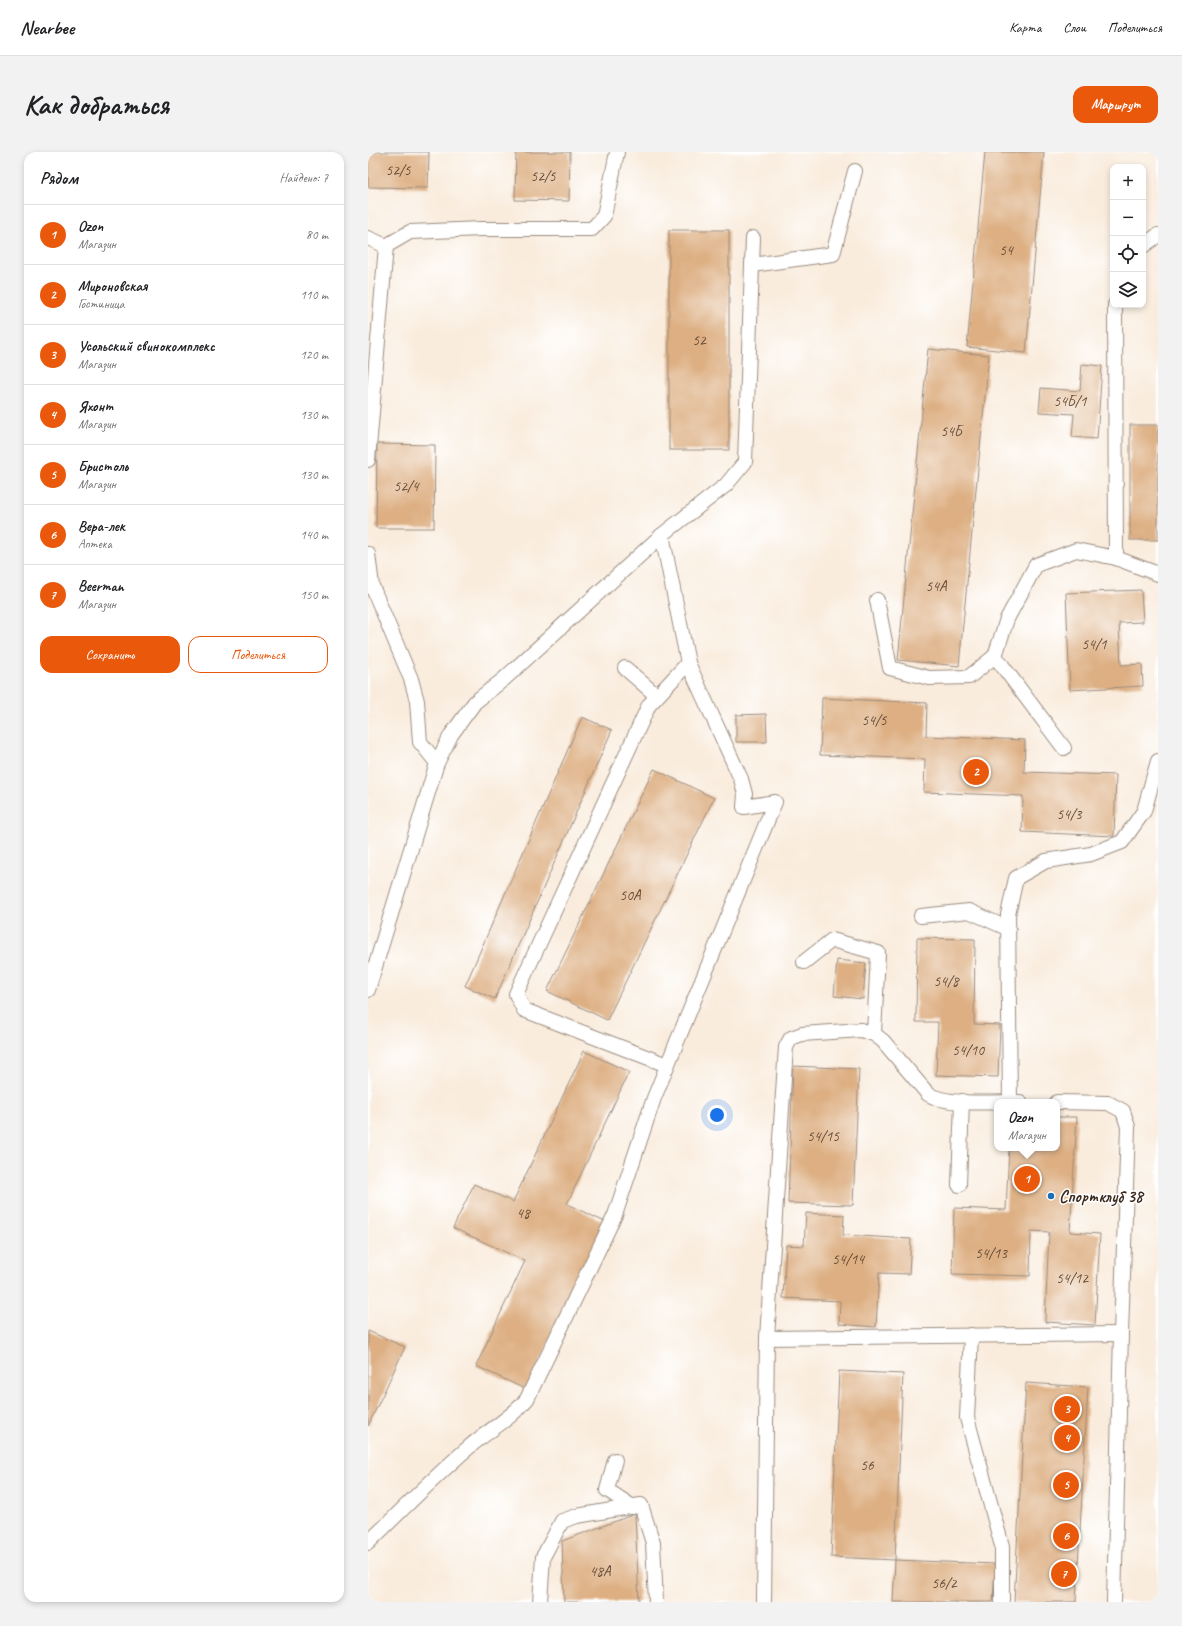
<!DOCTYPE html>
<html lang="ru">
<head>
<meta charset="utf-8">
<style>
	:root { --surface:#fff; --page:#f2f2f2; --text:#202124; --muted:#757577; --line:#e0e0e0; --accent:#ea580c }
	body { margin:0; font-family:Caveat,sans-serif; background:var(--page); color:var(--text) }
	.controls { position:absolute; right:12px; top:12px; display:grid; overflow:hidden; border-radius:8px; box-shadow:0 2px 6px #0003 }
	.controls button { width:36px; height:36px; display:grid; place-items:center; padding:0; border:0; border-bottom:1px solid var(--line); background:var(--surface); color:var(--text); font:20px sans-serif }
	.you { position:absolute; left:349px; top:963px; width:14px; height:14px; margin:-10px; border:3px solid #fff; border-radius:50%; background:#1a73e8; box-shadow:0 0 0 6px #1a73e833 }
	.badge { display:grid; place-items:center; width:26px; height:26px; border-radius:50%; background:var(--accent); color:#fff; font-size:13px; font-weight:700 }
	.pin { position:absolute; translate:-50% -50%; border:2px solid #fff; box-shadow:0 1px 4px #0006 }
	.popup { position:absolute; left:626px; top:947px; width:66px; height:52px; box-sizing:border-box; display:grid; place-content:center; border-radius:8px; background:var(--surface); filter:drop-shadow(0 1px 3px #0005); font-size:13px; white-space:nowrap; color:var(--muted) }
	.popup b { font-size:15px; color:var(--text) }
	.popup::after { content:''; position:absolute; left:50%; top:100%; margin-left:-8px; border:8px solid transparent; border-top-color:var(--surface) }
	.list { margin:0; padding:0; list-style:none }
	h2 { display:flex; justify-content:space-between; align-items:center; height:52px; margin:0; padding:0 16px; font-size:17px }
	h2 small { font-size:13px; font-weight:400; color:var(--muted) }
	.list li { display:grid; grid-template-columns:26px 1fr auto; gap:12px; align-items:center; box-sizing:border-box; height:60px; padding:0 16px; border-top:1px solid var(--line) }
	.list b { display:block; font-size:15px; white-space:nowrap }
	.list p { margin:0; font-size:13px; white-space:nowrap; color:var(--muted) }
	.list em { font-size:13px; font-style:normal; color:var(--muted) }
	.actions { display:flex; gap:8px; padding:12px 16px }
	.actions a { flex:1; padding:9px 0; border:1px solid var(--accent); border-radius:12px; text-align:center; font-size:14px; color:var(--accent) }
	.actions .main { background:var(--accent); color:#fff }
	.icon { flex:none; width:22px; height:22px; fill:none; stroke:currentColor; stroke-width:2; stroke-linecap:round; stroke-linejoin:round }
	.map { position:relative; flex:none; width:790px; height:1450px; overflow:hidden; border-radius:12px }
	header { display:flex; align-items:center; gap:24px; box-sizing:border-box; height:56px; padding:0 20px; background:var(--surface); border-bottom:1px solid var(--line) }
	header strong { font-size:19px }
	nav { display:flex; gap:22px; margin-inline-start:auto; font-size:14px }
	.intro { display:flex; align-items:center; justify-content:space-between; box-sizing:border-box; height:96px; padding:0 24px }
	h1 { margin:0; font-size:28px }
	.button { padding:10px 18px; border-radius:12px; background:var(--accent); color:#fff; font-size:14px; font-weight:700 }
	main { display:flex; gap:24px; padding:0 24px }
	aside { flex:1; background:var(--surface); border-radius:12px; box-shadow:0 2px 6px #0003 }
	.map>svg:first-child { display:block }
	.building { fill:#ddaf82 }
	.lines { fill:none; stroke-linecap:round; stroke-linejoin:round }
	.service-casing { stroke:#9a8b7e; stroke-width:16 }
	.service { stroke:#fff; stroke-width:14 }
	.poi-dot { fill:#1f6fb2; stroke:#fff; stroke-width:1.5 }
	.labels { text-anchor:middle; stroke-width:3; stroke-linejoin:round; paint-order:stroke }
	.number-label { font-size:15px; fill:#644b37 }
	.poi-label { font-size:17px; font-weight:bold; fill:#3b2a1e; stroke:#fff; text-anchor:start }
</style>
</head>
<body>
<header>
<strong>Nearbee</strong>
<nav><a>Карта</a><a>Слои</a><a>Поделиться</a></nav>
</header>
<div class="intro"><h1>Как добраться</h1><a class="button">Маршрут</a></div>
<main>
<aside>
<h2>Рядом<small>Найдено: 7</small></h2>
<ul class="list">
<li><span class="badge">1</span><div><b>Ozon</b><p>Магазин</p></div><em>80 m</em></li>
<li><span class="badge">2</span><div><b>Мироновская</b><p>Гостиница</p></div><em>110 m</em></li>
<li><span class="badge">3</span><div><b>Усольский свинокомплекс</b><p>Магазин</p></div><em>120 m</em></li>
<li><span class="badge">4</span><div><b>Яхонт</b><p>Магазин</p></div><em>130 m</em></li>
<li><span class="badge">5</span><div><b>Бристоль</b><p>Магазин</p></div><em>130 m</em></li>
<li><span class="badge">6</span><div><b>Вера-лек</b><p>Аптека</p></div><em>140 m</em></li>
<li><span class="badge">7</span><div><b>Beerman</b><p>Магазин</p></div><em>150 m</em></li>
</ul>
<div class="actions"><a class="main">Сохранить</a><a>Поделиться</a></div>
</aside>
<div class="map">
<svg width="790" height="1450" viewBox="0 0 790 1450">
	<rect width="100%" height="100%" fill="#fff"/>
	<filter id="ink" filterUnits="userSpaceOnUse"><feTurbulence type="fractalNoise" baseFrequency=".025" numOctaves="2"/><feDisplacementMap in="SourceGraphic" scale="8" xChannelSelector="R" yChannelSelector="G"/><feConvolveMatrix kernelMatrix="1 2 1 2 8 2 1 2 1" color-interpolation-filters="sRGB"/></filter>
	<filter id="wash" filterUnits="userSpaceOnUse"><feTurbulence type="fractalNoise" baseFrequency=".012" numOctaves="4" result="noise"/><feDisplacementMap in="SourceGraphic" scale="16" xChannelSelector="R" yChannelSelector="G"/><feGaussianBlur stdDeviation="0.9" result="paint"/><feColorMatrix in="noise" values="0 0 0 0 0 0 0 0 0 0 0 0 0 0 0 0 0 1.4 0 .05"/><feComposite in="paint" operator="in"/></filter>
	<g filter="url(#wash)">
		<rect width="100%" height="100%" fill="#f9ecdd"/>
		<g id="blocks">
			<g class="building">
				<path d="M0,0H61L60,36L0,35Z"/>
				<path d="M148,0H202L201,49L147,48Z"/>
				<path d="M617,0H676L658,201L599,195Z"/>
				<rect x="301" y="78" width="60" height="220"/>
				<path d="M560,197L621,203L591,514L530,508Z"/>
				<path d="M714,212L734,214L729,287L704,285L706,262L671,260L673,236L712,239Z"/>
				<rect x="762" y="273" width="28" height="115"/>
				<path d="M9,292L67,293L66,376H8Z"/>
				<path d="M773,438L775,470L751,471L753,513L774,512L775,534L702,538L698,441Z"/>
				<path d="M454,546L559,551L558,584L657,588L656,620L748,623L746,684L654,680L655,644L556,640L557,607L452,603Z"/>
				<path d="M398,562L399,590H368V563Z"/>
				<path d="M214,565L244,578L127,847L97,834Z"/>
				<path d="M286,617L346,646L239,868L179,839Z"/>
				<path d="M549,786L607,787L606,872L632,873L630,925L568,923L570,870H548Z"/>
				<path d="M469,808L498,811L495,847L466,844Z"/>
				<path d="M216,899L261,920L199,1052L237,1070L159,1238L108,1214L157,1109L85,1076L106,1032L145,1050Z"/>
				<path d="M425,914L491,917L485,1053L420,1051Z"/>
				<path d="M689,965H709L702,1080L732,1082L727,1173L677,1170L681,1080L663,1079L662,1124L584,1122L586,1056L638,1058L641,996H689Z"/>
				<path d="M438,1061L476,1063L475,1083L543,1087L541,1122L511,1121L508,1175L471,1172L472,1149L415,1146L418,1093L436,1094Z"/>
				<path d="M0,1179L37,1195L0,1274Z"/>
				<path d="M471,1219L535,1222L527,1408L463,1405Z"/>
				<path d="M658,1231L720,1235L708,1450H646Z"/>
				<path d="M267,1362L271,1450H196L194,1389Z"/>
				<path d="M527,1408L627,1412L625,1450H525Z"/>
			</g>
		</g>
	</g>
	<g filter="url(#ink)">
		<use href="#blocks" fill-opacity="0" stroke="#9a8b7e" stroke-width="1"/>
		<g class="lines">
			<g class="service-casing">
				<g id="service">
					<path d="M0,86L18,94"/>
					<path d="M775,94L790,83"/>
					<path d="M384,113L465,102L487,19"/>
					<path d="M747,153L748,406L790,422"/>
					<path d="M0,308L18,94L42,80L113,77H224L236,64L249,0"/>
					<path d="M0,402L4,434L43,527L49,549L52,590L69,611"/>
					<path d="M509,448L522,516L561,526L601,525L627,504L639,467L668,413L708,398L748,406"/>
					<path d="M627,504L696,596"/>
					<path d="M257,516L289,544"/>
					<path d="M553,764L601,759L641,777"/>
					<path d="M436,810L464,788L510,801L506,882"/>
					<path d="M0,838L69,611L83,583L107,550L136,527L294,383L358,333L377,310L385,86"/>
					<path d="M299,913L156,858L148,842L281,553L320,511"/>
					<path d="M642,950L640,763L648,726L678,709L723,702L754,690L776,659L790,609"/>
					<path d="M689,950L740,951L755,959L760,975L753,1182L746,1450"/>
					<path d="M591,1033L594,949"/>
					<path d="M603,1183L599,1266L634,1394V1450"/>
					<path d="M399,1186L753,1182"/>
					<path d="M247,1308L239,1338L265,1355"/>
					<path d="M0,1391C33,1359 65,1326 100,1296C119,1279 143,1267 159,1247L247,1063L286,946L407,650L376,655L377,642L373,627L320,511L294,383"/>
					<path d="M172,1450L175,1405L194,1369L209,1364L273,1353L285,1391L288,1450"/>
					<path d="M396,1450L399,1186L418,895L423,886L434,882L493,878L506,882L515,889L560,942C579,954 628,950 652,950"/>
				</g>
			</g>
			<use href="#service" class="service"/>
		</g>
	</g>
	<circle class="poi-dot" cx="683" cy="1044" r="4"/>
	<g class="labels">
		<g class="number-label">
			<text x="30" y="23">52/5</text>
			<text x="175" y="29">52/5</text>
			<text x="638" y="103">54</text>
			<text x="331" y="193">52</text>
			<text x="702" y="254">54Б/1</text>
			<text x="583" y="284">54Б</text>
			<text x="38" y="339">52/4</text>
			<text x="568" y="439">54А</text>
			<text x="726" y="497">54/1</text>
			<text x="506" y="573">54/5</text>
			<text x="701" y="667">54/3</text>
			<text x="262" y="748">50А</text>
			<text x="578" y="834">54/8</text>
			<text x="600" y="903">54/10</text>
			<text x="455" y="989">54/15</text>
			<text x="155" y="1066">48</text>
			<text x="623" y="1106">54/13</text>
			<text x="480" y="1112">54/14</text>
			<text x="704" y="1131">54/12</text>
			<text x="499" y="1318">56</text>
			<text x="232" y="1424">48А</text>
			<text x="576" y="1436">56/2</text>
		</g>
		<g class="poi-label">
			<text x="691" y="1050">Спортклуб 38</text>
		</g>
	</g>
</svg>
<div class="controls">
<button>+</button>
<button>−</button>
<button><svg class="icon" aria-label="locate" viewBox="0 0 24 24"><circle cx="12" cy="12" r="6"/><path d="M12 2v4M12 18v4M2 12h4M18 12h4"/></svg></button>
<button><svg class="icon" aria-label="layers" viewBox="0 0 24 24"><path d="M12 4l9 5-9 5-9-5zM3 14l9 5 9-5"/></svg></button>
</div>
<div class="you"></div>
<div class="pin badge" style="left:659px;top:1027px">1</div>
<div class="popup"><b>Ozon</b>Магазин</div>
<div class="pin badge" style="left:608px;top:620px">2</div>
<div class="pin badge" style="left:699px;top:1257px">3</div>
<div class="pin badge" style="left:699px;top:1286px">4</div>
<div class="pin badge" style="left:698px;top:1333px">5</div>
<div class="pin badge" style="left:698px;top:1384px">6</div>
<div class="pin badge" style="left:696px;top:1422px">7</div>
</div>
</main>
</body>
</html>
